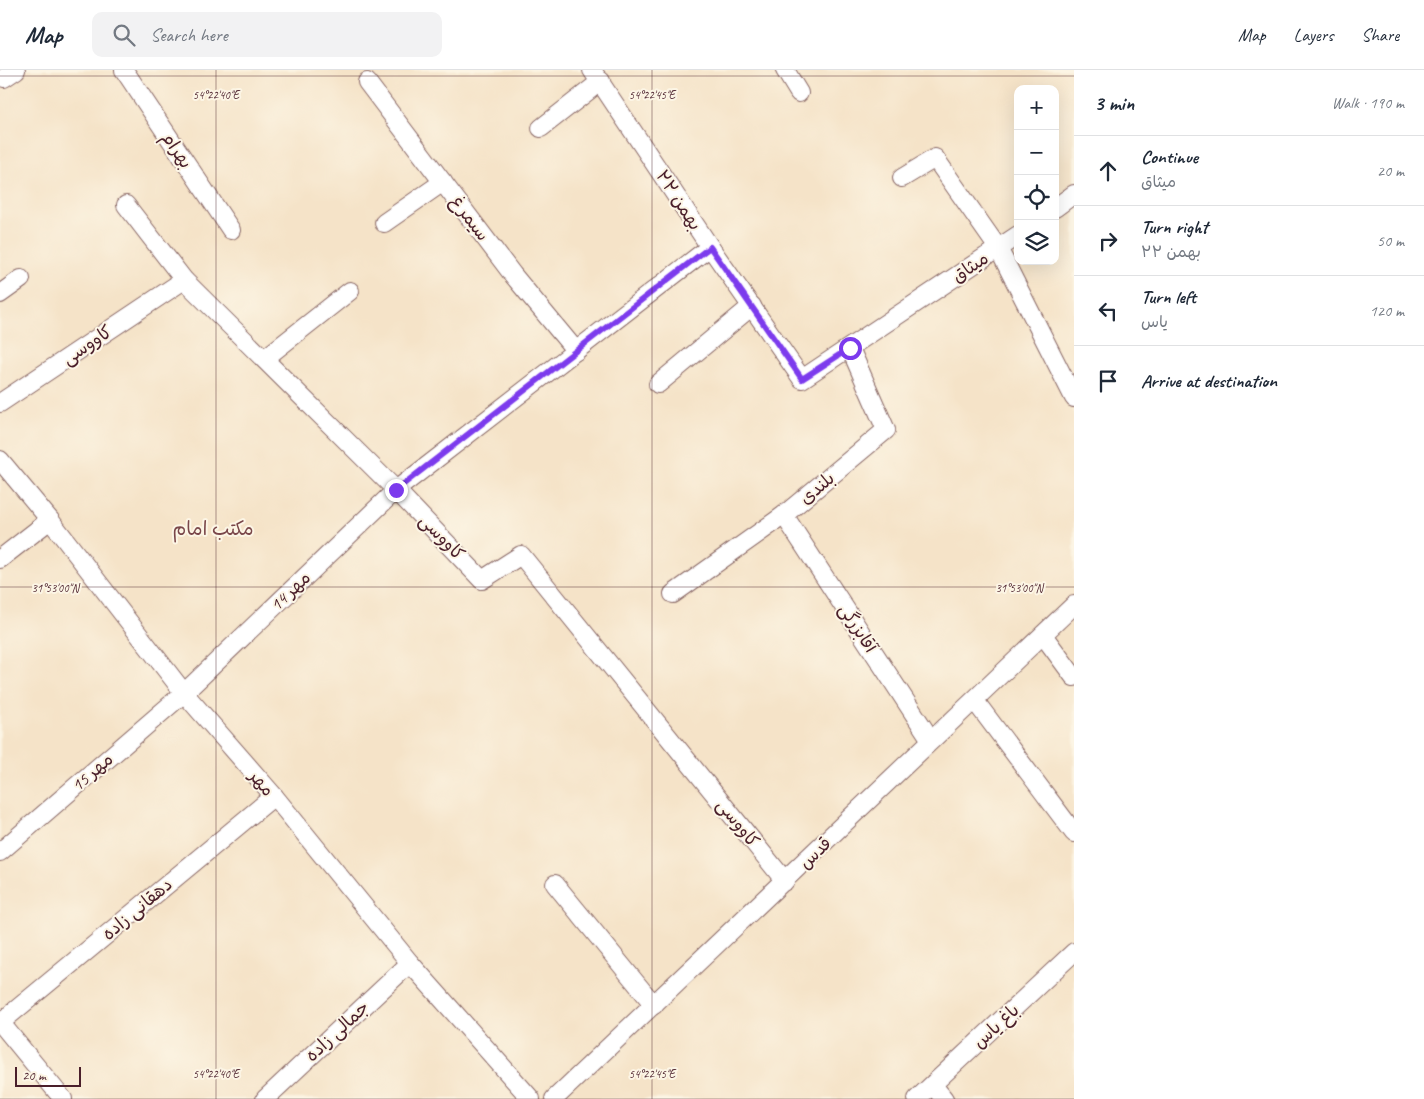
<!DOCTYPE html>
<html lang="en">
<head>
<meta charset="utf-8">
<style>
	:root { --surface:#fff; --page:#f2f2f3; --text:#1f2937; --muted:#747a83; --line:#e0e1e3 }
	body { margin:0; font-family:Caveat,"Playpen Sans Arabic",sans-serif; background:var(--page); color:var(--text) }
	.controls { position:absolute; right:15px; top:15px; display:grid; overflow:hidden; border-radius:10px; box-shadow:0 5px 20px #0002 }
	.controls button { width:45px; height:45px; display:grid; place-items:center; padding:0; border:0; border-bottom:1px solid var(--line); background:var(--surface); color:var(--text); font:25px sans-serif }
	.scale { position:absolute; left:15px; bottom:12px; width:66px; box-sizing:border-box; padding-left:5px; border:2px solid #4a1f2b; border-top:0; font-size:14px; line-height:18px; white-space:nowrap; color:#4a1f2b; -webkit-text-stroke:4px #fcf5e5; paint-order:stroke }
	.stop { position:absolute; width:15px; height:15px; margin:-11px; border:4px solid #7c3aed; border-radius:50%; background:#fff }
	.stop.end { background:#7c3aed; border-color:#fff; box-shadow:0 1px 5px #0008 }
	.list { margin:0; padding:0; list-style:none }
	h2 { display:flex; justify-content:space-between; align-items:center; height:65px; margin:0; padding:0 20px; font-size:21px }
	h2 small { font-size:16px; font-weight:400; color:var(--muted) }
	.list li { display:grid; grid-template-columns:32px 1fr auto; gap:15px; align-items:center; box-sizing:border-box; height:70px; padding:0 20px; border-top:1px solid var(--line) }
	.list b { display:block; font-size:19px; white-space:nowrap }
	.list p { margin:0; font-size:16px; white-space:nowrap; color:var(--muted) }
	.list em { font-size:16px; font-style:normal; color:var(--muted) }
	.icon { flex:none; width:28px; height:28px; fill:none; stroke:currentColor; stroke-width:2; stroke-linecap:round; stroke-linejoin:round }
	.map { position:relative; flex:none; width:1074px; height:1029px; overflow:hidden }
	header { display:flex; align-items:center; gap:30px; box-sizing:border-box; height:70px; padding:0 25px; background:var(--surface); border-bottom:1px solid var(--line) }
	header strong { font-size:24px }
	nav { display:flex; gap:28px; margin-inline-start:auto; font-size:18px }
	.search { width:350px; height:45px; background:var(--page); display:flex; align-items:center; gap:12px; box-sizing:border-box; padding:0 18px; border-radius:10px; color:var(--muted); font-size:19px }
	main { display:flex }
	aside { flex:1; background:var(--surface) }
	.map>svg:first-child { display:block }
	.lines { fill:none; stroke-linecap:round; stroke-linejoin:round }
	.street-casing { stroke:#866462; stroke-width:20 }
	.street { stroke:#fff; stroke-width:18 }
	.route { stroke:#7c3aed; stroke-width:6 }
	.ticks { fill:none; stroke:#4a1f2b; stroke-width:1; stroke-opacity:0.45 }
	.labels { text-anchor:middle; stroke-width:4; stroke-linejoin:round; paint-order:stroke }
	.street-label { font-size:18px; fill:#4a1f2b; stroke:#fcf5e5 }
	.neighbourhood-label { font-size:19px; fill:#7a474a; stroke:#fcf5e5 }
	.ticks-label { font-size:12px; text-anchor:middle; fill:#4a1f2b; stroke:#fcf5e5; stroke-width:4; stroke-linejoin:round; paint-order:stroke }
</style>
</head>
<body>
<header>
<strong>Map</strong>
<div class="search"><svg class="icon" aria-label="search" viewBox="0 0 24 24"><circle cx="10" cy="10" r="6"/><path d="M15 15l6 6"/></svg>Search here</div>
<nav><a>Map</a><a>Layers</a><a>Share</a></nav>
</header>
<main>
<div class="map">
<svg width="1074" height="1029" viewBox="0 0 1074 1029">
	<rect width="100%" height="100%" fill="#fcf5e5"/>
	<filter id="ink" filterUnits="userSpaceOnUse"><feTurbulence type="fractalNoise" baseFrequency=".02" numOctaves="2"/><feDisplacementMap in="SourceGraphic" scale="10" xChannelSelector="R" yChannelSelector="G"/><feConvolveMatrix kernelMatrix="1 2 1 2 8 2 1 2 1" color-interpolation-filters="sRGB"/></filter>
	<filter id="wash" filterUnits="userSpaceOnUse"><feTurbulence type="fractalNoise" baseFrequency=".0096" numOctaves="4" result="noise"/><feDisplacementMap in="SourceGraphic" scale="20" xChannelSelector="R" yChannelSelector="G"/><feGaussianBlur stdDeviation="1.12" result="paint"/><feColorMatrix in="noise" values="0 0 0 0 0 0 0 0 0 0 0 0 0 0 0 0 0 1.4 0 .05"/><feComposite in="paint" operator="in"/></filter>
	<g filter="url(#wash)">
		<rect width="100%" height="100%" fill="#f5e3c8"/>
	</g>
	<g filter="url(#ink)">
		<g class="lines">
			<g class="street-casing">
				<g id="street">
					<path d="M124,0L231,160"/>
					<path d="M592,0L710,177L802,309L1018,165"/>
					<path d="M785,0L799,23"/>
					<path d="M4,8L16,0"/>
					<path d="M367,12L513,205L576,281"/>
					<path d="M541,58L601,11"/>
					<path d="M902,108L935,88L998,178L1074,328"/>
					<path d="M126,135L184,210L396,420L482,510L521,485L785,811"/>
					<path d="M1055,138L1074,124"/>
					<path d="M384,153L443,112"/>
					<path d="M0,224L21,209"/>
					<path d="M264,289L350,221"/>
					<path d="M658,314L752,236"/>
					<path d="M0,333L184,210"/>
					<path d="M0,390L50,450L184,623L274,726L410,893L531,1029"/>
					<path d="M784,445L931,670"/>
					<path d="M0,489L50,450"/>
					<path d="M673,524L784,445L886,360L850,278"/>
					<path d="M1043,565L1074,607"/>
					<path d="M975,631L1074,763"/>
					<path d="M0,782L184,623L396,420L710,177"/>
					<path d="M555,814L654,935"/>
					<path d="M0,952L63,1029"/>
					<path d="M0,953L274,726"/>
					<path d="M933,1015L944,1029"/>
					<path d="M265,1029L410,893"/>
					<path d="M554,1029L1074,535"/>
					<path d="M917,1029L1074,882"/>
				</g>
			</g>
			<use href="#street" class="street"/>
		</g>
	</g>
	<g class="lines" filter="url(#ink)">
		<path class="route" d="M396,420L710,177L802,309L850,278"/>
	</g>
	<path class="ticks" d="M216,0V1029M652,0V1029M0,6H1074M0,517H1074M0,1029H1074"/>
	<g class="labels">
		<g class="street-label">
			<text transform="translate(177 80) rotate(56)" y="6">بهرام</text>
			<text transform="translate(679 130) rotate(57)" y="6">۲۲ بهمن</text>
			<text transform="translate(470 148) rotate(53)" y="6">سیمرغ</text>
			<text transform="translate(970 197) rotate(-34)" y="6">میثاق</text>
			<text transform="translate(87 275) rotate(-34)" y="6">کاووسی</text>
			<text transform="translate(817 418) rotate(-40)" y="6">بلندی</text>
			<text transform="translate(442 467) rotate(46)" y="6">کاووسی</text>
			<text transform="translate(290 521) rotate(-44)" y="6">مهر 14</text>
			<text transform="translate(858 558) rotate(57)" y="6">آقابزرگی</text>
			<text transform="translate(92 702) rotate(-41)" y="6">مهر 15</text>
			<text transform="translate(262 713) rotate(49)" y="6">مهر</text>
			<text transform="translate(738 753) rotate(51)" y="6">کاووسی</text>
			<text transform="translate(815 783) rotate(-44)" y="6">قدس</text>
			<text transform="translate(137 839) rotate(-40)" y="6">دهقانی زاده</text>
			<text transform="translate(996 956) rotate(-43)" y="6">باغ یاس</text>
			<text transform="translate(337 961) rotate(-43)" y="6">جمالی زاده</text>
		</g>
		<g class="neighbourhood-label">
			<text x="213" y="465">مکتب امام</text>
		</g>
	</g>
	<g class="ticks-label">
		<text x="216" y="29">54°22'40"E</text>
		<text x="652" y="29">54°22'45"E</text>
		<text x="55" y="522">31°53'00"N</text>
		<text x="1019" y="522">31°53'00"N</text>
		<text x="216" y="1008">54°22'40"E</text>
		<text x="652" y="1008">54°22'45"E</text>
	</g>
</svg>
<div class="controls">
<button>+</button>
<button>−</button>
<button><svg class="icon" aria-label="locate" viewBox="0 0 24 24"><circle cx="12" cy="12" r="6"/><path d="M12 2v4M12 18v4M2 12h4M18 12h4"/></svg></button>
<button><svg class="icon" aria-label="layers" viewBox="0 0 24 24"><path d="M12 4l9 5-9 5-9-5zM3 14l9 5 9-5"/></svg></button>
</div>
<div class="scale">20 m</div>
<div class="stop" style="left:850px;top:278px"></div>
<div class="stop end" style="left:396px;top:420px"></div>
</div>
<aside>
<h2>3 min<small>Walk · 190 m</small></h2>
<ul class="list">
<li><svg class="icon" aria-label="ahead" viewBox="0 0 24 24"><path d="M12 20V5M6 11l6-6 6 6"/></svg><div><b>Continue</b><p>میثاق</p></div><em>20 m</em></li>
<li><svg class="icon" aria-label="right" viewBox="0 0 24 24"><path d="M7 20v-9h11M14 6l5 5-5 5"/></svg><div><b>Turn right</b><p>۲۲ بهمن</p></div><em>50 m</em></li>
<li><svg class="icon" aria-label="left" viewBox="0 0 24 24"><path d="M17 20v-9H6M10 6l-5 5 5 5"/></svg><div><b>Turn left</b><p>یاس</p></div><em>120 m</em></li>
<li><svg class="icon" aria-label="arrive" viewBox="0 0 24 24"><path d="M6 21V4h12l-3 4 3 4H6"/></svg><div><b>Arrive at destination</b></div></li>
</ul>
</aside>
</main>
</body>
</html>
